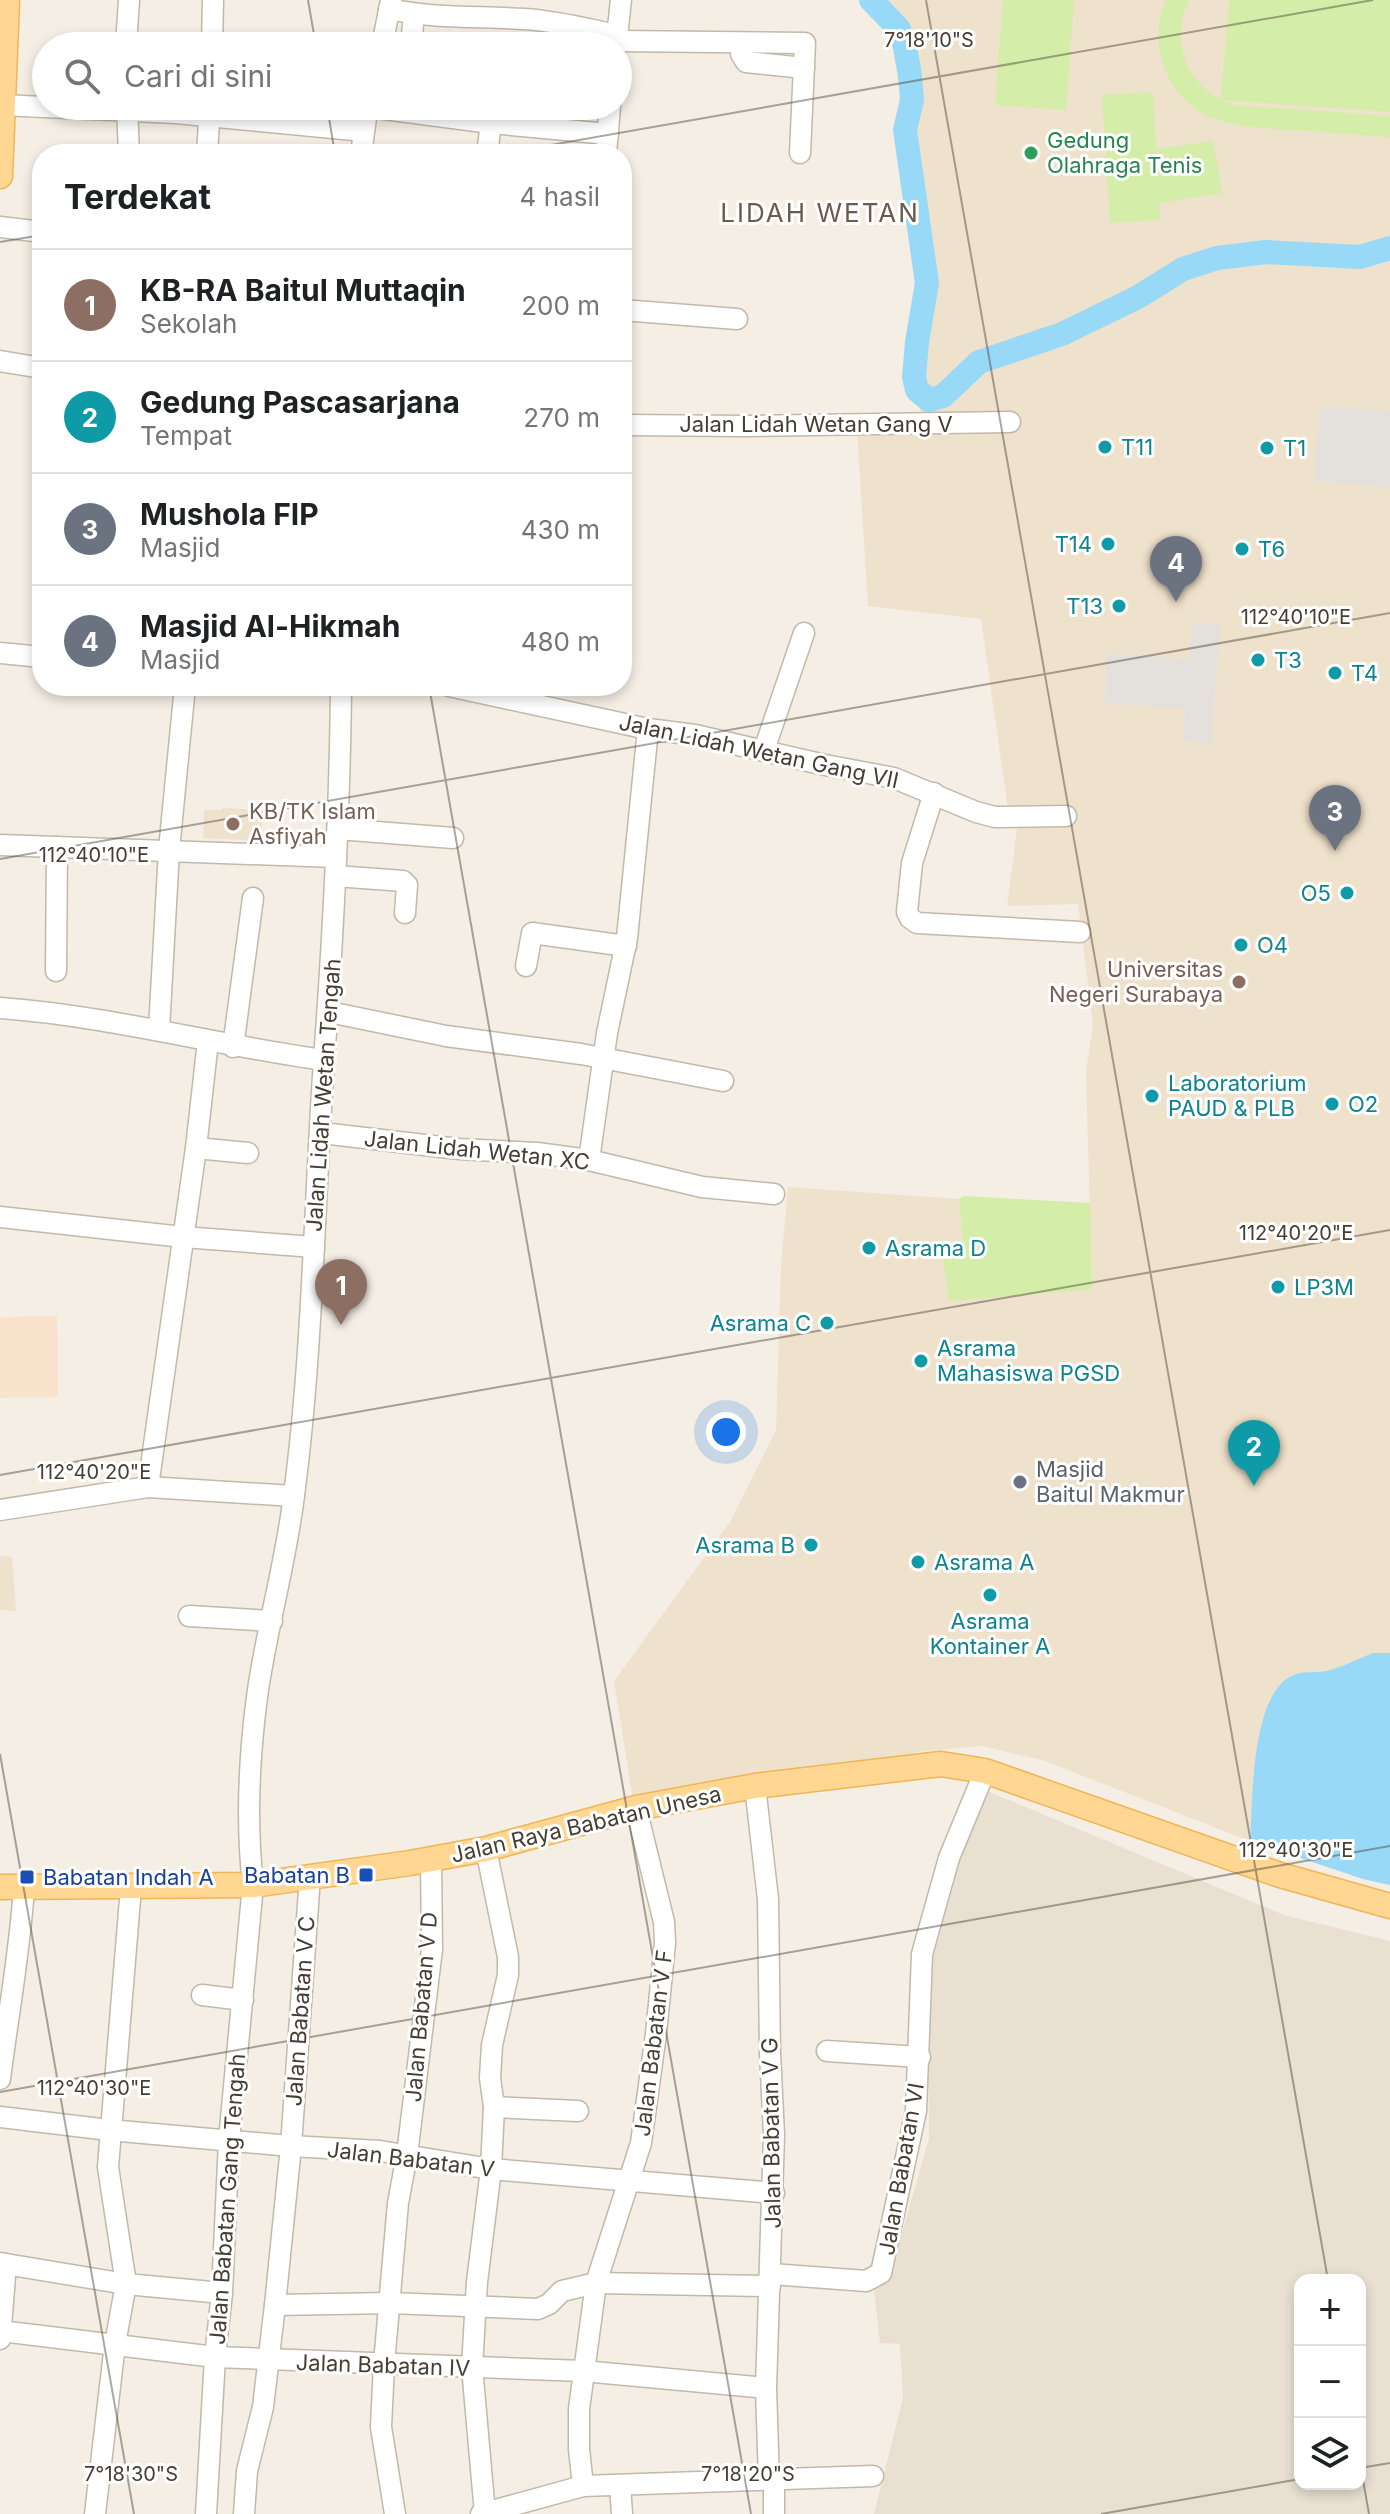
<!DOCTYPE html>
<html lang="id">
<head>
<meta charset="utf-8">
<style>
	:root { --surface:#fff; --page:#f6f6f6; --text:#202124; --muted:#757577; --line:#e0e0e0; --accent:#b45309 }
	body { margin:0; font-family:Inter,sans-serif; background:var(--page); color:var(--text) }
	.controls { position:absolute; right:24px; bottom:24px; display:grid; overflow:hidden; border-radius:16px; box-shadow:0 4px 12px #0003 }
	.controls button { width:72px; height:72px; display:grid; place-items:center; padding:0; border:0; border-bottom:2px solid var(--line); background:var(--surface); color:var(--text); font:40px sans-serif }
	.you { position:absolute; left:726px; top:1432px; width:28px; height:28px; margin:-20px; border:6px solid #fff; border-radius:50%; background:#1a73e8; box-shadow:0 0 0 12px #1a73e833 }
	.badge { display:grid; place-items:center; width:52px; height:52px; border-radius:50%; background:var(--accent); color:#fff; font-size:26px; font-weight:700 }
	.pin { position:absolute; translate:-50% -66px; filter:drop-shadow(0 2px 4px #0008) }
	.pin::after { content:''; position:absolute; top:42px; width:28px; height:24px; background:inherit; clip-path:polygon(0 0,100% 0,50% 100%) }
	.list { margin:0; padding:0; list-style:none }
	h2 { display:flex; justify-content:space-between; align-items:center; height:104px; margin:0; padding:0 32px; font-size:34px }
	h2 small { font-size:26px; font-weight:400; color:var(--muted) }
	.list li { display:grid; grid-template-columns:52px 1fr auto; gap:24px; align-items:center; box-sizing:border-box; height:112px; padding:0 32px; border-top:2px solid var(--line) }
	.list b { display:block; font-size:30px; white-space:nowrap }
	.list p { margin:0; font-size:26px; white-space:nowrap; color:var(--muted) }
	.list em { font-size:26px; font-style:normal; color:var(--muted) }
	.icon { flex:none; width:44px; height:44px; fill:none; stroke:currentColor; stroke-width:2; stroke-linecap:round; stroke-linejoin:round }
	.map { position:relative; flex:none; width:1390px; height:2514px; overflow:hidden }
	.search { position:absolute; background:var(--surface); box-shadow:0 4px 12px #0003; left:32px; top:32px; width:600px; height:88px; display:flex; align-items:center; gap:20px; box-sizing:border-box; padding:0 28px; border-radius:44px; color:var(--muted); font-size:30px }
	.panel { position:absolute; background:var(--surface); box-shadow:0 4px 12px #0003; left:32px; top:144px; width:600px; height:552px; border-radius:32px }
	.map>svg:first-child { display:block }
	.residential { fill:#e9e0d2; fill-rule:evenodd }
	.commercial { fill:#f9e3cd }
	.education { fill:#efe2cc }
	.green { fill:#d4eda8 }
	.parking { fill:#e4e1dd }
	.water { fill:#99d9f8 }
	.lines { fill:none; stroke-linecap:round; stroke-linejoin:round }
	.river { stroke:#99d9f8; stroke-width:24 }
	.minor-casing { stroke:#c3b8a9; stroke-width:23 }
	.major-casing { stroke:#f0b556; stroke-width:27 }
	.minor { stroke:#fff; stroke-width:20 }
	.major { stroke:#ffd792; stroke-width:24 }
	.ticks { fill:none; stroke:#473e33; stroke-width:2; stroke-opacity:0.45 }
	.leisure-dot { fill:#2e9e5b; stroke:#fff; stroke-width:3 }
	.culture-dot { fill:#0f9aa8; stroke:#fff; stroke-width:3 }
	.education-dot { fill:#8d6e63; stroke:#fff; stroke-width:3 }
	.worship-dot { fill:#6b7280; stroke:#fff; stroke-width:3 }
	.transit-dot { fill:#1a4fb4; stroke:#fff; stroke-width:3 }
	.labels { text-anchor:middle; stroke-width:6; stroke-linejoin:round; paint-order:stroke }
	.leisure-label { font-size:22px; fill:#27864d; stroke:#fff; text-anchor:start }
	.street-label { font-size:22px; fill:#473e33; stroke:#fff }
	.culture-label { font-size:22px; fill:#0d838f; stroke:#fff; text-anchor:start }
	.education-label { font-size:22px; fill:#785e54; stroke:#fff; text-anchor:start }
	.worship-label { font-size:22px; fill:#5b616d; stroke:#fff; text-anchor:start }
	.transit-label { font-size:22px; fill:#164399; stroke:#fff; text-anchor:end }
	.quarter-label { font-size:26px; letter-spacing:2px; fill:#6b5b49; stroke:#fff }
	.ticks-label { font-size:20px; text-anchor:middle; fill:#473e33; stroke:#fff; stroke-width:6; stroke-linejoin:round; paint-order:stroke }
</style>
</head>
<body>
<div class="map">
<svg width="1390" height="2514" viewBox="0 0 1390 2514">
	<rect width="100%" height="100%" fill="#f4eee4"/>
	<path class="residential" d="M987,1791L1284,1915L1390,1941V2514H874L903,2398L900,2344L880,2343L873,2281L890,2274L929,2139L928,2022L922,1967L956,1857ZM1300,2280H1360V2484H1300Z"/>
	<path class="commercial" d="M57,1316L58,1397L0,1398V1317Z"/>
	<g class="education">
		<path d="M885,0H1390V1885L1363,1879L1242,1838L1045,1761L982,1746L926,1751L633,1800L614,1681L730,1522L776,1430L781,1266L788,1187L959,1199L964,1255L1092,1288L1086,1072L1093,1024L1078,904L1007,906L1019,813L1008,810L981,619L868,606L857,431L919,426L931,284Z"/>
		<path d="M223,808L263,810L261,841L203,838L204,810H222Z"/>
		<path d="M0,1556L12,1557L16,1611L0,1610Z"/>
	</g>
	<g class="green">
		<path d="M1003,0H1074L1066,110L995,105Z"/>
		<path d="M1166,0H1189C1171,38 1183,80 1221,100L1229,0H1390V112L1222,100L1234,105L1390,116V137C1359,135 1328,133 1298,130C1243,127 1186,128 1164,66C1156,44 1157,21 1166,0Z"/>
		<path d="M1153,92L1156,149L1213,141L1222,193L1159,203L1160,220L1110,223L1102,95Z"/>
		<path d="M964,1196L1090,1203L1092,1289L949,1301L943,1257L964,1255L959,1199Z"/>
	</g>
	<g class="parking">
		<path d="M1320,406L1390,411V487L1315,481Z"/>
		<path d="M1192,623L1220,625L1212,743L1183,741L1185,709L1104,703L1107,653L1189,659Z"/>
	</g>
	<path class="water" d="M1373,1653H1390V1885L1363,1879L1250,1841C1253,1801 1250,1689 1296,1674C1305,1671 1317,1673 1327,1671C1342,1667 1358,1659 1373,1653Z"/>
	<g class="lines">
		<path class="river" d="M871,0L899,29L905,47L910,75L912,100L905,130L927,283L917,342L914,377L917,390L929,400L943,396L979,362L1062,334L1138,297L1183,269L1217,258L1266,252L1360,257L1390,248"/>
		<g class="minor-casing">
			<g id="minor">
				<path d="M389,9C435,19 479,16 525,19C556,21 587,29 617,35"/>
				<path d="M616,41L805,43L800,153"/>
				<path d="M742,44L741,54L746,62L804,68"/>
				<path d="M126,46L129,0"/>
				<path d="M212,46L213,0"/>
				<path d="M382,46L391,0"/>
				<path d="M411,46L414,14"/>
				<path d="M616,46L621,0"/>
				<path d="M1,105L176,113L364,131"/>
				<path d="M127,106L129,154"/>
				<path d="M369,107L491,123L608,134"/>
				<path d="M207,154L210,106"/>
				<path d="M361,154L366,118"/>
				<path d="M487,154L491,123"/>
				<path d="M606,154L610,106"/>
				<path d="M0,227L42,232"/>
				<path d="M622,310L737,319"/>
				<path d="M0,361L42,368"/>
				<path d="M622,425L746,426L1010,422"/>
				<path d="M0,653L42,657"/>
				<path d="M449,686L648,729L695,735L825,765L894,778L976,812L995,817L1066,816"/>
				<path d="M764,750L804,633"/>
				<path d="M934,793L912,863L907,912L910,918L917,923L1080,932"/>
				<path d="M338,829L453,838"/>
				<path d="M0,845L335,857"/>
				<path d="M336,876L403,881L407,885L405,913"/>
				<path d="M526,966L532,933L626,946"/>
				<path d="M56,971L57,847"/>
				<path d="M0,1008C110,1016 215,1045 324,1060"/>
				<path d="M329,1012L446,1036L581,1054L723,1081"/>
				<path d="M159,1030L169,850L185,686"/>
				<path d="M233,1047L253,898"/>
				<path d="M322,1133L459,1149L537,1153L589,1160L702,1187L774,1194"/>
				<path d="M196,1148L248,1153"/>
				<path d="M589,1160L607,1033L627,938L648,729"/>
				<path d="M0,1217L183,1237L314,1247"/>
				<path d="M148,1487L196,1148L208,1041"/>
				<path d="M0,1510L148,1487L294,1496"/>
				<path d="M189,1616L272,1621"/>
				<path d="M755,1786L768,1899L770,2053L774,2135L766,2388L769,2481"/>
				<path d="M202,1995L243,2000"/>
				<path d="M827,2051L920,2057"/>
				<path d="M0,2079C8,2015 20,1952 24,1887"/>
				<path d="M494,2107L578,2111"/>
				<path d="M0,2117L109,2130L291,2146L380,2151L491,2169L774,2193"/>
				<path d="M0,2263L126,2284L222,2293"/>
				<path d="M771,2274L866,2281L881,2273L916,2111L922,1954L949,1858L985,1771"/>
				<path d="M275,2305L390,2303L538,2309L549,2304L562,2291L596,2283L770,2286"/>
				<path d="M0,2331L215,2357L583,2371L766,2388"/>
				<path d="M0,2339L6,2264"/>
				<path d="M620,2485L622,2514"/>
				<path d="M583,2486L579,2449V2409L596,2283L641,2143L656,2034L665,1943L664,1922L636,1808"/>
				<path d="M95,2514L115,2344L126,2284L108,2167L131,1887"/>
				<path d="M206,2514L215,2357L222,2293L229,2140L253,1885C246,1823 249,1758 257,1697C266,1630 286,1563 294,1495C313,1351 314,1205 324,1061C333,936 340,811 341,686"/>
				<path d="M244,2514L247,2471L263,2407L275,2305L291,2146L310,1876"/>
				<path d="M395,2514L381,2427L384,2364L398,2203L407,2155L432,1949L431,1859"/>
				<path d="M481,2514L583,2486L873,2476"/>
				<path d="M485,2514L472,2367L477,2282L491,2169L494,2107L490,2078L492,2045L508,1975V1957L486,1849"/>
				<path d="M774,2514V2481"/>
			</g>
		</g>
		<g class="major-casing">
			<g id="major">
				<path d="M0,176L7,0"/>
				<path d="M0,1887L253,1885L410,1863L486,1849L636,1808L755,1786L941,1764L985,1771L1280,1875L1390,1906"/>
			</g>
		</g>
		<use href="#minor" class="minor"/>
		<use href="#major" class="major"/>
	</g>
	<path class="ticks" d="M308,0L316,46M926,0L1328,2280M327,106L335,154M500,154L1373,0M0,242L42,235M429,686L751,2514M0,859L1390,613M0,1475L1390,1230M0,1754L134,2514M0,2092L1390,1846M1360,2463L1369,2514M1360,2468L1390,2463M1101,2514L1300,2479"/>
	<circle class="leisure-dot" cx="1031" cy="153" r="8"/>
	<g class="culture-dot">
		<circle cx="1105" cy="447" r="8"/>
		<circle cx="1267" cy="448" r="8"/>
		<circle cx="1108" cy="544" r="8"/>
		<circle cx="1242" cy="549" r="8"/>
		<circle cx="1119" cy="606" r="8"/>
		<circle cx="1258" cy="660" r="8"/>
		<circle cx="1335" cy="673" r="8"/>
		<circle cx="1347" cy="893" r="8"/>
		<circle cx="1241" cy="945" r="8"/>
		<circle cx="1152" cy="1096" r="8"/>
		<circle cx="1332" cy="1104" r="8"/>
		<circle cx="869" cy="1248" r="8"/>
		<circle cx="1278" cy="1287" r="8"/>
		<circle cx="827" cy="1323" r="8"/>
		<circle cx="921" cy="1361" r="8"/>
		<circle cx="811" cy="1545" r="8"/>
		<circle cx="918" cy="1562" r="8"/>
		<circle cx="990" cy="1595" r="8"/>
	</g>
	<g class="education-dot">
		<circle cx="233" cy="824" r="8"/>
		<circle cx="1239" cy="982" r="8"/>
	</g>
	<circle class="worship-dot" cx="1020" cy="1482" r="8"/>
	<g class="transit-dot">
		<rect x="358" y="1867" width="16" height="16" rx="4"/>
		<rect x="19" y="1869" width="16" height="16" rx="4"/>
	</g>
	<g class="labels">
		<g class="leisure-label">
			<text x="1047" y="148">Gedung<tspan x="1047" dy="25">Olahraga Tenis</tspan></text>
		</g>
		<g class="street-label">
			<text x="816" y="432">Jalan Lidah Wetan Gang V</text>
			<text transform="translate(759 751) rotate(12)" y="8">Jalan Lidah Wetan Gang VII</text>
			<text transform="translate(323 1095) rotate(-86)" y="8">Jalan Lidah Wetan Tengah</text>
			<text transform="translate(477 1150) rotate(6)" y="8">Jalan Lidah Wetan XC</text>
			<text transform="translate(586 1824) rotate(-13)" y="8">Jalan Raya Babatan Unesa</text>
			<text transform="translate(421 2007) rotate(-85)" y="8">Jalan Babatan V D</text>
			<text transform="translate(300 2011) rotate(-86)" y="8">Jalan Babatan V C</text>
			<text transform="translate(653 2043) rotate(-83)" y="8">Jalan Babatan V F</text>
			<text transform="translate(771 2133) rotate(-91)" y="8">Jalan Babatan V G</text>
			<text transform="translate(411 2159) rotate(7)" y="8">Jalan Babatan V</text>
			<text transform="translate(901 2169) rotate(-80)" y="8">Jalan Babatan VI</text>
			<text transform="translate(227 2199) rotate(-86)" y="8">Jalan Babatan Gang Tengah</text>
			<text transform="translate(383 2365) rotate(2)" y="8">Jalan Babatan IV</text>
		</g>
		<g class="culture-label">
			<text x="1121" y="455">T11</text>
			<text x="1283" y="456">T1</text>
			<text x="1092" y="552" text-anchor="end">T14</text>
			<text x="1258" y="557">T6</text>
			<text x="1103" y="614" text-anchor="end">T13</text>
			<text x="1274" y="668">T3</text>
			<text x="1351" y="681">T4</text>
			<text x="1331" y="901" text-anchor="end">O5</text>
			<text x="1257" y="953">O4</text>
			<text x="1168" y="1091">Laboratorium<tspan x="1168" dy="25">PAUD &amp; PLB</tspan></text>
			<text x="1348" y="1112">O2</text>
			<text x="885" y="1256">Asrama D</text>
			<text x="1294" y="1295">LP3M</text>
			<text x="811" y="1331" text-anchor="end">Asrama C</text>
			<text x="937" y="1356">Asrama<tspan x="937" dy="25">Mahasiswa PGSD</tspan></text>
			<text x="795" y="1553" text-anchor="end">Asrama B</text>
			<text x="934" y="1570">Asrama A</text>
			<text x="990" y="1629" text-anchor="middle">Asrama<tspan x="990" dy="25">Kontainer A</tspan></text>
		</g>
		<g class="education-label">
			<text x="249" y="819">KB/TK Islam<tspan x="249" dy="25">Asfiyah</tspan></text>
			<text x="1223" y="977" text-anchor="end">Universitas<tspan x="1223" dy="25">Negeri Surabaya</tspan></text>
		</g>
		<g class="worship-label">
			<text x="1036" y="1477">Masjid<tspan x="1036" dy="25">Baitul Makmur</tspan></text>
		</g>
		<g class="transit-label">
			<text x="350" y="1883">Babatan B</text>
			<text x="43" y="1885" text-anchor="start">Babatan Indah A</text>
		</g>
		<g class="quarter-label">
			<text x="820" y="222">LIDAH WETAN</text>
		</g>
	</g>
	<g class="ticks-label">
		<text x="929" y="47">7°18'10"S</text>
		<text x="1296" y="624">112°40'10"E</text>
		<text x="94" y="862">112°40'10"E</text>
		<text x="1296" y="1240">112°40'20"E</text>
		<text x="94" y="1479">112°40'20"E</text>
		<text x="1296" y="1857">112°40'30"E</text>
		<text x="94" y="2095">112°40'30"E</text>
		<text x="131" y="2481">7°18'30"S</text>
		<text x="748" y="2481">7°18'20"S</text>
	</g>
</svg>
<div class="controls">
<button>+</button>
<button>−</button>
<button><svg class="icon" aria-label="layers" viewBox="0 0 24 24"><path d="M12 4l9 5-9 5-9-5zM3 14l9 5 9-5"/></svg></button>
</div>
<div class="you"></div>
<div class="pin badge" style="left:341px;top:1325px;background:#8d6e63">1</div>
<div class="pin badge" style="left:1254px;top:1486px;background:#0f9aa8">2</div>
<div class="pin badge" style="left:1335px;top:851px;background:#6b7280">3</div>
<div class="pin badge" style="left:1176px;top:602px;background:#6b7280">4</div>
<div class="search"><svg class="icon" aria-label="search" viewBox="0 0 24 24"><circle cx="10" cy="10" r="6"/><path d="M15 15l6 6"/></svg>Cari di sini</div>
<section class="panel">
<h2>Terdekat<small>4 hasil</small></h2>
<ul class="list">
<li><span class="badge" style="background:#8d6e63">1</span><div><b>KB-RA Baitul Muttaqin</b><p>Sekolah</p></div><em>200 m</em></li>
<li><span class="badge" style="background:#0f9aa8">2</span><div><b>Gedung Pascasarjana</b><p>Tempat</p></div><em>270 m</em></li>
<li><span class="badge" style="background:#6b7280">3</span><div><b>Mushola FIP</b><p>Masjid</p></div><em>430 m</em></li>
<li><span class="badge" style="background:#6b7280">4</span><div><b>Masjid Al-Hikmah</b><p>Masjid</p></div><em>480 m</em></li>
</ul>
</section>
</div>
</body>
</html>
